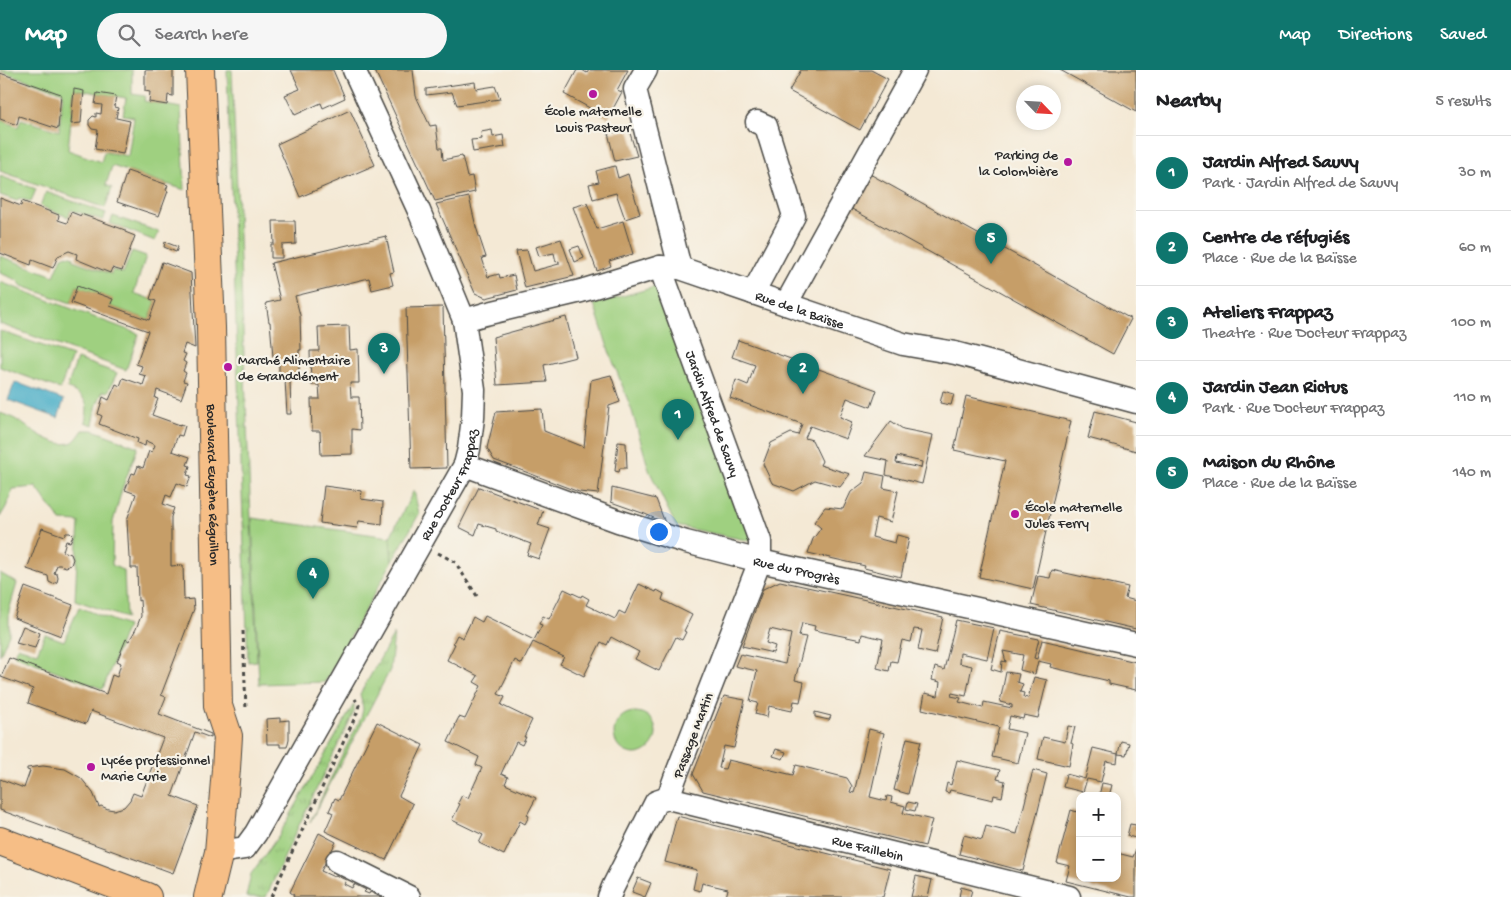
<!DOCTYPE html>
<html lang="en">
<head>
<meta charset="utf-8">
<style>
	:root { --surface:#fff; --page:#f6f6f6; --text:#202124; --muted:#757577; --line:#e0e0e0; --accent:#0f766e }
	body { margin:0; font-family:"Gochi Hand",sans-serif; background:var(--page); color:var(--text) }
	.controls { position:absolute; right:15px; bottom:15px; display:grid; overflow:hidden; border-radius:10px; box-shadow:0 2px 8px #0003 }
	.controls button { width:45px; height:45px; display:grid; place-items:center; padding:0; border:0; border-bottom:1px solid var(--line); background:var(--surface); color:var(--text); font:25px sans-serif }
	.compass { position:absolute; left:1016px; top:15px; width:45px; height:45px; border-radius:50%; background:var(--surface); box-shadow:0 2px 8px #0003; rotate:115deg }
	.you { position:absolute; left:658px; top:461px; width:18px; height:18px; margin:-12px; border:4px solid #fff; border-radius:50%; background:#1a73e8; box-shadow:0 0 0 8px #1a73e833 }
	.badge { display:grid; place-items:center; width:32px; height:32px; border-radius:50%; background:var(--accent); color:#fff; font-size:16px; font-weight:700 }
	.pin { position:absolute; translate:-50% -41px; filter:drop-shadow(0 1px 2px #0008) }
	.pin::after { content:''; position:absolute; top:26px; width:18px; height:15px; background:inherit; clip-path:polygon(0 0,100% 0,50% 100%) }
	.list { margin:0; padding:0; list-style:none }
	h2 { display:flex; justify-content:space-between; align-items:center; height:65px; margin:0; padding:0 20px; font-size:21px }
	h2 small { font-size:16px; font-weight:400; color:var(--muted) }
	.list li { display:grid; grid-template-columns:32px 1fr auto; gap:15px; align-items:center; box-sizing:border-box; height:75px; padding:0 20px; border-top:1px solid var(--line) }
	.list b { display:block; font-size:19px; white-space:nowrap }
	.list p { margin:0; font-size:16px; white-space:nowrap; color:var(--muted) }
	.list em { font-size:16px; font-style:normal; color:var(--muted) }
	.icon { flex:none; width:28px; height:28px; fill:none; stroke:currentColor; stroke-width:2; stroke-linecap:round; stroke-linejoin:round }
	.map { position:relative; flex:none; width:1136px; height:827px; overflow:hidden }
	header { display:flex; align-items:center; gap:30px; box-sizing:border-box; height:70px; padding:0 25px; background:var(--accent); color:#fff }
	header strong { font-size:24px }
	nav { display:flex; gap:28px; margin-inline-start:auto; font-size:18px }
	.search { width:350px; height:45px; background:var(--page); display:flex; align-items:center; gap:12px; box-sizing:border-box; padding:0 18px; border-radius:28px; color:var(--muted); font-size:19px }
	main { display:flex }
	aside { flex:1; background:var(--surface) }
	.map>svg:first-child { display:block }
	.grass { fill:url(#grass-tufts); stroke:#657e56 }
	.green { fill:#9fd080; stroke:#657e56; fill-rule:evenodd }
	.water { fill:#49aec8; stroke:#3a6c7a }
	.building { fill:#c69e68; fill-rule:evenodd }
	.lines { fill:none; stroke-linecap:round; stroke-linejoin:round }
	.minor-casing { stroke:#494844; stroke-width:25 }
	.major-casing { stroke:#494844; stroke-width:30 }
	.path { stroke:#494844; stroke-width:3; stroke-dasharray:4 4; stroke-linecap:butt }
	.minor { stroke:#fff; stroke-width:22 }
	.major { stroke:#f6be86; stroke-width:28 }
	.poi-dot { fill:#b5179e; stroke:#f7f3e8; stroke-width:2 }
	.labels { text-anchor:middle; stroke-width:4.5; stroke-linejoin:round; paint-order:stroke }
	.poi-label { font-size:14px; fill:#2b2b2b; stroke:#f7f3e8; text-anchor:start }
	.street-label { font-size:14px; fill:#2b2b2b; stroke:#f7f3e8 }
</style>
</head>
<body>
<header>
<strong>Map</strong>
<div class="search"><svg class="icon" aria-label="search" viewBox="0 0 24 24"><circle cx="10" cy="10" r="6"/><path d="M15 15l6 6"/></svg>Search here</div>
<nav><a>Map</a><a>Directions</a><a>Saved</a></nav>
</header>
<main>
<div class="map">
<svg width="1136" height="827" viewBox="0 0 1136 827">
	<defs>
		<pattern id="grass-tufts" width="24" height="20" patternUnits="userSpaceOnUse" patternTransform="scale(1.25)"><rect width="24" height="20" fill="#9fd080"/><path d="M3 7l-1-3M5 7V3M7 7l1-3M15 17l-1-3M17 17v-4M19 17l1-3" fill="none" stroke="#89b36f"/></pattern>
	</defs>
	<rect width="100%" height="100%" fill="#f7f3e8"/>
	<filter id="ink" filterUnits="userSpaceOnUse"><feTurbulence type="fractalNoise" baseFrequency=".02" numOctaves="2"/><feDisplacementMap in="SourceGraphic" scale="10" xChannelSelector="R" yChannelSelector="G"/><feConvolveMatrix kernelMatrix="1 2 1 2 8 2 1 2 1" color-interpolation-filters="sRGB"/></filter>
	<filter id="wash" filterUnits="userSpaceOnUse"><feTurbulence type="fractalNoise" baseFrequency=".0096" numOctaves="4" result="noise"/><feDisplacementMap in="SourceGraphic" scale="20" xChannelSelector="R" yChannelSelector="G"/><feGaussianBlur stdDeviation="1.12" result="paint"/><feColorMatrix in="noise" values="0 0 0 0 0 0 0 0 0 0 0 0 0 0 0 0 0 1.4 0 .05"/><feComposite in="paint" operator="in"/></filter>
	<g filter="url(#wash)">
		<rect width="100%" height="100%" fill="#f4e9d5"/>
		<g class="grass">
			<path d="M227,0H232L257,591L248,592Z"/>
			<path d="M414,420L419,444L392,492L390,467Z"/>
			<path d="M394,564L390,600L310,752L340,689L361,648L363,639L360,624Z"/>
			<path d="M354,634V642L300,753L266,827H246L251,804L279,765Z"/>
		</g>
		<g class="green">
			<path d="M0,0H132V24L145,26L144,31L181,38L185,120L112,96L106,115L112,118L105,138L0,101V50L18,57L21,49L59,61L63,22L0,1ZM74,19L126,28L123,45L134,47L128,86L104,82L101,92L68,80Z"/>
			<path d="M0,106L36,119L31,132L19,128L17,131L0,125Z"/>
			<path d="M46,122L106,143L103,150L71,140L68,147L40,136Z"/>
			<path d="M113,146L159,162L155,171L110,153Z"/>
			<path d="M132,181L146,186L134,223L156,231L149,250L110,236L112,229L77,216L71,233L22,216L17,210L0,203V186L54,206L62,187L67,185L74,187L73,190L111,204L113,200L123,203Z"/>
			<path d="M0,212L139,264L126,300L0,254Z"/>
			<path d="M655,217L756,472L676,456L649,400L632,341L609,281L594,234Z"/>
			<path d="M0,261L72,286L60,319L0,297Z"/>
			<path d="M77,289L117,303L108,322L103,321L97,334L93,355L85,352C90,331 85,327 67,318Z"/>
			<path d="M0,343C5,345 10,346 15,349C29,357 55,380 73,372C77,369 80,364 83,360H93L138,377L122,419L113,452L112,495L124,501L126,548L75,530L79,452L61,451L36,417L13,419L6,437L0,447Z"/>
			<path d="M252,448L390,467L392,492L325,612L259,614Z"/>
			<path d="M0,503L17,513L9,541V564L0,585Z"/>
			<path d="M79,537L127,556L103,619L14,585L17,577L37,583L45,564L64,571Z"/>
			<circle cx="635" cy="663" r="21"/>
		</g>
		<path class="water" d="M15,312L64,330L58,348L8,330Z"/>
		<g id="blocks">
			<g class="building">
				<path d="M145,0H173V26L168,25L167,35L149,32L150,22L145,21Z"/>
				<path d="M291,0H333L345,28L323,38L321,33L295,45L285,25L300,19Z"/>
				<path d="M387,0H413L416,26L430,56L436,55L439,78H442L443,90L462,86L467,107L472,106L475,122L435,131L375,1Z"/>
				<path d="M577,0H582L587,3L589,0H628L617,20L622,22L608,48L564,24Z"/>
				<path d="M801,0H871L888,9L860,60L789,21Z"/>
				<path d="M1060,0H1136V42Z"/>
				<path d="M0,3L61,24L58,59L19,46L17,55L0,49Z"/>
				<path d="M475,12L476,19L495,16L500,29L457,35L452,22L426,25V19Z"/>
				<path d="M74,19L84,21L82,40L81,53L71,54Z"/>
				<path d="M97,23L116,26L114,37L118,38L116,48L130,51L123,84L95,79L98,60L92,59L89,55V50L93,46L96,47V43L101,44L102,35L95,34Z"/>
				<path d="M350,40L375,95L300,127L277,74Z"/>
				<path d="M492,60L493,67L503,65L505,77L473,82L471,70L482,69L481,62Z"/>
				<path d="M629,60L637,86L615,91L608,63Z"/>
				<path d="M615,96L618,108L628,104L640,144L625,149L616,123L593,129L589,114L599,112L596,101Z"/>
				<path d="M127,101L168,115L166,120L168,121L159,146L117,132Z"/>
				<path d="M868,103L1131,249L1113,284L850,138Z"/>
				<path d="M469,127L476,157L486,187L482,188L488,207L499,204L500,208L514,205L517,220L486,228L475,223L436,134Z"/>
				<path d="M0,128L21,136L22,131L32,135L59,145L58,150L67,153L71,142L81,146V144L125,160V162L135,166L122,201L112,198L110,203L76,189L77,184L69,181L58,186L53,198L32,190L31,195L0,183Z"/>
				<path d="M587,133L597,159L623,151L633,184L609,191L611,196L597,201L573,137Z"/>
				<path d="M273,151H295L296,174L282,175V188H271V174H274Z"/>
				<path d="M386,166L394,202L390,203L393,215L372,220L369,208L295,226L300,245L301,280H299V307L279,308V285L273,287L270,252H269L266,233L280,230L271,193Z"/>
				<path d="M561,169L574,206L525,218L516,181L527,180L533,201L559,194V191L556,192L554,183L539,186L536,177Z"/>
				<path d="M165,172L178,177L176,182L164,177Z"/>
				<path d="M579,176L584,188L575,192L570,179Z"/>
				<path d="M162,192L191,203L195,278L185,274L182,283L186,284L183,291L186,293L183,301L186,303L183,311L187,312L181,329L157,320L155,328L158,329L152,345L180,355L181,354L185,356L182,366L178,365L172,381L190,387L187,395L190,396L187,405L191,406L187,417L177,413L171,427L166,425L163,434L174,438L171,447V496L183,495L184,530L193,529L194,539L161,625L166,627L159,644L211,664V668L195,662L172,726L198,736L173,803L0,740V709L24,718L30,701L27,700V698L43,696L65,699L81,708L93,723L99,737L101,736L108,739L114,740L124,737L130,730L133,723L141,726L163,668L91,641L86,654L28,633L33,619L1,607L9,588L106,624L112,605L117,607L121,593L117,591L126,569L129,571L136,559L141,546L140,530L138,531L137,498H131V488H129L127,450L136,424L125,420L132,403L135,404L138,396L143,398L149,381L152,382L155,375L146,371L145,376L137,373L138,369L99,354L102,346L98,344L103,327L109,330L116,314L120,316L123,308L143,315L146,306L139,304L142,296L136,294L148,261L71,233L77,216L113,229L110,236L149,250L156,231L150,229Z"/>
				<path d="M443,237L447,398L411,399L406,238Z"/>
				<path d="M566,247L576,287L544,295L547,312L497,315L493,267Z"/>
				<path d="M349,256L350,280L358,279L359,313H350L351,327H359L360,360L352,359V384L321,385L320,361H312L311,329H320L319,315H311L310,281H319L318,257Z"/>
				<path d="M738,270L877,320L871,337L847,328L840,347L852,352L846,369L810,356L805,368L812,370L822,391L820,395L850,404L840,417L815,410L794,421L772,413L763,394L771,373L791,363L798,365L802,354L730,328L736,310L748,315L755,295L732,287Z"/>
				<path d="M611,305L620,332L609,336L598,424L579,422L494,390L487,378L496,342L542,339L544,361L584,377L591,310Z"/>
				<path d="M285,310H290L291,344H287Z"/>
				<path d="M943,321L954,324L951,335L940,333Z"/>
				<path d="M966,326L1071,351L1033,519L979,507L1005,391L954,380Z"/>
				<path d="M1095,341L1136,352V381L1088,368Z"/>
				<path d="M891,351L903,359L933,365L922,414L886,405L888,391L865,386ZM897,386L922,392L921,398L896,393Z"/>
				<path d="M618,372L626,373L627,398H620L619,402L615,401Z"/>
				<path d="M866,402L885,406L883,418L898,421L891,452L876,448L872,467L895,473L897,465L909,468L901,507L864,498L865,496L808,483L813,469L821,458L814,452L825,437L843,439L851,422L863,413Z"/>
				<path d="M324,416L362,421L361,429L383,432L382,454L359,451L357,458L320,453Z"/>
				<path d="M479,417L543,441L538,455L550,459L539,489L527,485L531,474L496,461V459L479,454L475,465L459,457Z"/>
				<path d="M612,418L656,429L665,453L645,444L611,432Z"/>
				<path d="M42,458L64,466L66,463H70L73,466L70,472L66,471L63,481L71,484L73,489L71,495L66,497L60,495H57L54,503L57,504L58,508L57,512L53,514L49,512L48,506L27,499Z"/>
				<path d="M1052,500L1128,517L1125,528L1136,531V559L1031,535L1038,506L1050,508Z"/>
				<path d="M780,511L943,547L935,584L918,580L922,560L914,559L911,572L902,570L897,592L891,591L889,601L877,598L883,569L862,564L861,570L814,560L815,556L802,553L799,566L806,567L795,610L804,612L800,632L794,631L792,641L769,636L767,647L755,644L758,633L750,631L757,601L735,596L740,584L785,594L791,564L770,559L766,573L775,576L773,583L742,576L763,519Z"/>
				<path d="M639,514L656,522L657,520L664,524L662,530L692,545L684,561L686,562L682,570L676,567L659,601L635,589L639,582L611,567L607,575L601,572L584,606L560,594L564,587L533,572L522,594L515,590L498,624L505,627L501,635L532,650L524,667H526L522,675L516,672L501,704L508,707L505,714L536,728L527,745L529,746L525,754L520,751L504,785L479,773L483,765L452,750L460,734L458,733L462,725L468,728L482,698L476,695L479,687L448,672L456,655H455L459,647L465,649L481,616L474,612L478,606L447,590L455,574L453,573L457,565L463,568L473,547L482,552L485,546L534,570L542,555L539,554L543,546L549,549L564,519L581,527L582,525L589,529L586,535L615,549L619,541L625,544Z"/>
				<path d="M25,517L73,535L61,566L14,548Z"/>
				<path d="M956,550L994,558L987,589L960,583L959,593L972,596L966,626L952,623L951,626L961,628L959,632L983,638L984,632L1012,638V635L1000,632L1006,602L1019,604L1017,612L1023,614L1020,622L1024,623L1023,627L1028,628L1034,607L1047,610L1038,648L1024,645L1023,649L1010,646L1007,659L1025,663L1018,693L992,687L999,657L922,639L925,623L938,626L940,612L932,610L935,597L944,600Z"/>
				<path d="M23,556L40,563L35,578L16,573Z"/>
				<path d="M1000,561L1039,569L1034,588L1037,589L1042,570L1136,592V620L1109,614V611L1050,597L1051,594L1038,591L1035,604L1020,600L1023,585L1003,581L1006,592L1002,591L1001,602L991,599Z"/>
				<path d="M724,626L745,630L734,678L724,676L719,698L725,699L728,690L793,705L796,695L847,708L852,716L850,722L854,723L869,659L884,663L870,727L886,731L887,726L892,727L891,732L905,736L903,743L932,750L925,776L703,721L693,704Z"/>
				<path d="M815,642L831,646L829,650L815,647Z"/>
				<path d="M280,648V651L289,650V669L287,677H280V674H267L266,649Z"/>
				<path d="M377,652L423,675L399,726L413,734L386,790L325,761L333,743L329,741L335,728L339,730Z"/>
				<path d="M1068,656L1075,657L1071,673L1073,674L1069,696L1038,689L1043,667L1065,672Z"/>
				<path d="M907,668L921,671L908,724L894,720Z"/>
				<path d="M1121,671L1129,673L1126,685L1118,684Z"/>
				<path d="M1093,678L1118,684L1117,693L1106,691L1101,712L1087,709L1083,722L1063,717L1066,704L1085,709Z"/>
				<path d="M776,679L786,682L783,689L773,686Z"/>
				<path d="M957,690L1000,700L997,709L1005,711L1002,727L994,725L993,730L950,720L949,723L945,722L947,713L951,715Z"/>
				<path d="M1033,700L1047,704L1023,801L959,784L964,765L982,770L986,756L1017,764Z"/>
				<path d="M1102,713L1112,715L1109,726H1099Z"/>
				<path d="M908,732L917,734L915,741L906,739Z"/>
				<path d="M1071,740L1080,743V808H1117V783L1133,787L1136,779V827H1131L1066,811L1070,796L1057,793Z"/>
				<path d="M677,746L890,799L883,827H726L728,819L702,813L700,821L693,819L697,800L665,792Z"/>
				<path d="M1130,754L1136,755V768L1127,766Z"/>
				<path d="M319,763L336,772L321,801L334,807L335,805L346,810L344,814L352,818L354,814L366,820L364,822L369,824L370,822L381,827H293L294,825L290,822Z"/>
				<path d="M916,806L932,810L928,827H911Z"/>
				<path d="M638,808L651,813L645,827L632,822Z"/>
				<path d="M961,817L972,820L970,827H959Z"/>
			</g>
		</g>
	</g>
	<g filter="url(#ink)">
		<use href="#blocks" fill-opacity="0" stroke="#494844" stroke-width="1"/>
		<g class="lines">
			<g class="minor-casing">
				<g id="minor">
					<path d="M646,0L635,19L680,198"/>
					<path id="s1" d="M660,197L760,471V491L675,708L668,728"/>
					<path d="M753,223L794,146L766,56L757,52"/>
					<path d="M786,234L915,0"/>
					<path id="s2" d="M464,250L485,244L581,221L660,197L680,198L903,274L955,283L1136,332"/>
					<path id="s3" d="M465,395L618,451L686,472L760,491L1136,574"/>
					<path id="s4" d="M668,728L1069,827"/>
					<path id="s5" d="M219,782L245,778L256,763L465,395L469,379L473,348L474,320L464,250L419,141L354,0"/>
					<path d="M337,791L409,827"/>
					<path d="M609,827L613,817L656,732L668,728"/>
				</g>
			</g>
			<g class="major-casing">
				<g id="major">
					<path id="s6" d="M200,0L211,257L218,636L228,666L226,699L219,782L208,827"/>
					<path d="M0,771L147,827"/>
				</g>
			</g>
			<g class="path">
				<path d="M438,483L455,492L477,526"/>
				<path d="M243,561L246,640"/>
				<path d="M271,827L357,643L359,635L355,629"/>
			</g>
			<use href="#minor" class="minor"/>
			<use href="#major" class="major"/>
		</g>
	</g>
	<g class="poi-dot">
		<circle cx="593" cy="24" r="5"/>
		<circle cx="1068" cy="92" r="5"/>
		<circle cx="228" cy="297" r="5"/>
		<circle cx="1015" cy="444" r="5"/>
		<circle cx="91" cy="697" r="5"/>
	</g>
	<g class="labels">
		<g class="poi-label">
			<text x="593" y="45" text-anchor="middle">École maternelle<tspan x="593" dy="16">Louis Pasteur</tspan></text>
			<text x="1058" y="89" text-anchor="end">Parking de<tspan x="1058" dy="16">la Colombière</tspan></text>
			<text x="238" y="294">Marché Alimentaire<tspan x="238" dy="16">de Grandclément</tspan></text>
			<text x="1025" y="441">École maternelle<tspan x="1025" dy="16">Jules Ferry</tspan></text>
			<text x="101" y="694">Lycée professionnel<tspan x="101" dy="16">Marie Curie</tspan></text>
		</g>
		<g class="street-label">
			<text dy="5" stroke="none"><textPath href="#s2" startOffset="350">Rue de la Baïsse</textPath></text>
			<text dy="5" stroke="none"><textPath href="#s1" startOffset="156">Jardin Alfred de Sauvy</textPath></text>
			<text dy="5" stroke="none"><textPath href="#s5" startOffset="444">Rue Docteur Frappaz</textPath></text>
			<text dy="5" stroke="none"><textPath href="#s6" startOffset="415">Boulevard Eugène Réguillon</textPath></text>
			<text dy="5" stroke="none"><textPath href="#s3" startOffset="348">Rue du Progrès</textPath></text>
			<text transform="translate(692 665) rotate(-69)" y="5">Passage Martin</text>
			<text dy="5" stroke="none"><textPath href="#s4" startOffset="206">Rue Faillebin</textPath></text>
		</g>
	</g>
</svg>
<div class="controls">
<button>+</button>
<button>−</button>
</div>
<svg class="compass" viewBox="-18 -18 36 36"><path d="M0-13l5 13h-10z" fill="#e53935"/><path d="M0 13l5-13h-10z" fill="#757577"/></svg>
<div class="you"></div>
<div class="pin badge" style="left:678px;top:370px">1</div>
<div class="pin badge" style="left:803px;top:324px">2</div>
<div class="pin badge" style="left:384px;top:304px">3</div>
<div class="pin badge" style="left:313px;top:529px">4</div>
<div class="pin badge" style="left:991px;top:194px">5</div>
</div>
<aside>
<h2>Nearby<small>5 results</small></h2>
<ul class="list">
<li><span class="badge">1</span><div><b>Jardin Alfred Sauvy</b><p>Park · Jardin Alfred de Sauvy</p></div><em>30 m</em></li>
<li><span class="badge">2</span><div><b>Centre de réfugiés</b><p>Place · Rue de la Baïsse</p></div><em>60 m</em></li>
<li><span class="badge">3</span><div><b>Ateliers Frappaz</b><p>Theatre · Rue Docteur Frappaz</p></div><em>100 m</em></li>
<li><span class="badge">4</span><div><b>Jardin Jean Rictus</b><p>Park · Rue Docteur Frappaz</p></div><em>110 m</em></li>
<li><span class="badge">5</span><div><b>Maison du Rhône</b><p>Place · Rue de la Baïsse</p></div><em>140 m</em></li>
</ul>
</aside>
</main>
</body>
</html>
